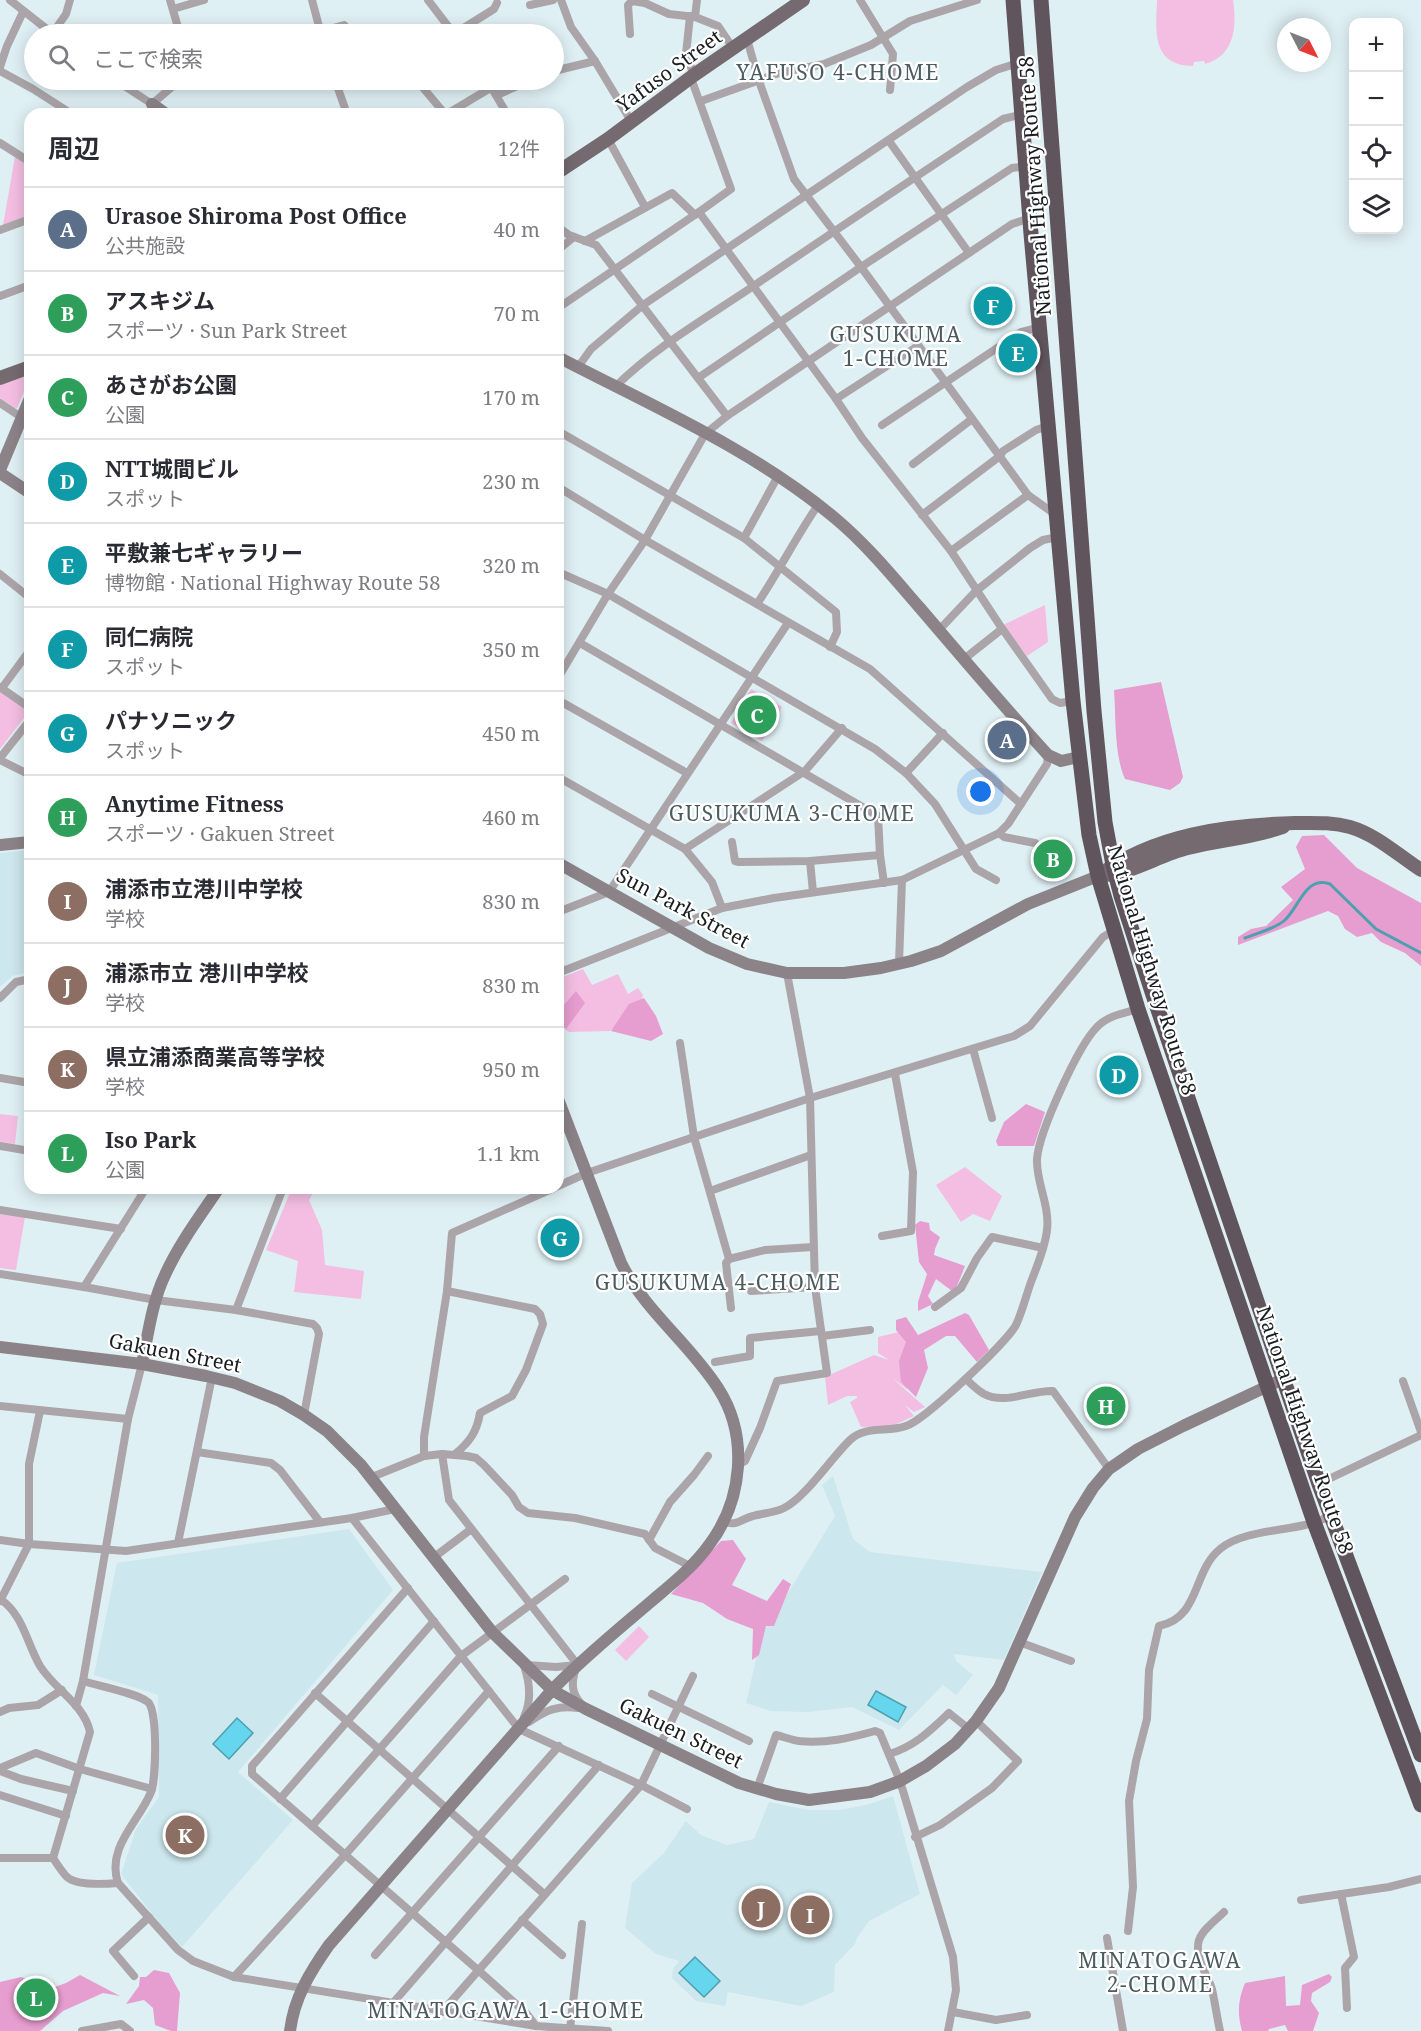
<!DOCTYPE html>
<html lang="ja">
<head>
<meta charset="utf-8">
<style>
	:root { --surface:#fff; --page:#f2f2f3; --text:#2b2b33; --muted:#7c7c81; --line:#e1e1e2; --accent:#a32e87 }
	body { margin:0; font-family:"Noto Serif","Noto Sans JP",serif; background:var(--page); color:var(--text) }
	.controls { position:absolute; right:18px; top:18px; display:grid; overflow:hidden; border-radius:12px; box-shadow:0 3px 15px #0003 }
	.controls button { width:54px; height:54px; display:grid; place-items:center; padding:0; border:0; border-bottom:2px solid var(--line); background:var(--surface); color:var(--text); font:30px sans-serif }
	.compass { position:absolute; left:1277px; top:18px; width:54px; height:54px; border-radius:50%; background:var(--surface); box-shadow:0 3px 15px #0003; rotate:132deg }
	.you { position:absolute; left:981px; top:792px; width:21px; height:21px; margin:-15px; border:4px solid #fff; border-radius:50%; background:#1a73e8; box-shadow:0 0 0 9px #1a73e833 }
	.badge { display:grid; place-items:center; width:39px; height:39px; border-radius:50%; background:var(--accent); color:#fff; font-size:20px; font-weight:700 }
	.pin { position:absolute; translate:-50% -50%; border:3px solid #fff; box-shadow:0 2px 6px #0006 }
	.list { margin:0; padding:0; list-style:none }
	h2 { display:flex; justify-content:space-between; align-items:center; height:78px; margin:0; padding:0 24px; font-size:26px }
	h2 small { font-size:20px; font-weight:400; color:var(--muted) }
	.list li { display:grid; grid-template-columns:39px 1fr auto; gap:18px; align-items:center; box-sizing:border-box; height:84px; padding:0 24px; border-top:2px solid var(--line) }
	.list b { display:block; font-size:22px; white-space:nowrap }
	.list p { margin:0; font-size:20px; white-space:nowrap; color:var(--muted) }
	.list em { font-size:20px; font-style:normal; color:var(--muted) }
	.icon { flex:none; width:33px; height:33px; fill:none; stroke:currentColor; stroke-width:2; stroke-linecap:round; stroke-linejoin:round }
	.map { position:relative; flex:none; width:1421px; height:2031px; overflow:hidden }
	.search { position:absolute; background:var(--surface); box-shadow:0 3px 15px #0003; left:24px; top:24px; width:540px; height:66px; display:flex; align-items:center; gap:15px; box-sizing:border-box; padding:0 21px; border-radius:33px; color:var(--muted); font-size:22px }
	.panel { position:absolute; background:var(--surface); box-shadow:0 3px 15px #0003; left:24px; top:108px; width:540px; height:1086px; border-radius:18px }
	.map>svg:first-child { display:block }
	.built { fill:#cce7ed }
	.green { fill:#f3bee2 }
	.forest { fill:#e69dcf }
	.water { fill:#65d6ed; stroke:#4e9faf; stroke-width:1.5 }
	.lines { fill:none; stroke-linecap:round; stroke-linejoin:round }
	.stream { stroke:#4e9faf; stroke-width:3 }
	.street { stroke:#aba5a9; stroke-width:8 }
	.secondary { stroke:#8b8388; stroke-width:12 }
	.primary { stroke:#746a70; stroke-width:14 }
	.highway { stroke:#61555d; stroke-width:15 }
	.labels { text-anchor:middle; stroke-width:4.5; stroke-linejoin:round; paint-order:stroke }
	.street-label { font-size:20px; fill:#181e1f; stroke:#fff }
	.neighbourhood-label { font-size:21px; letter-spacing:1.5px; fill:#4c5b5e; stroke:#fff }
</style>
</head>
<body>
<div class="map">
<svg width="1421" height="2031" viewBox="0 0 1421 2031">
	<rect width="100%" height="100%" fill="#dff0f4"/>
	<g class="built">
		<path d="M30,850V972L12,976L0,987V853Z"/>
		<path d="M833,1476L853,1539L870,1552L1042,1572L1004,1660L954,1654L956,1661L973,1675L956,1695L943,1685L899,1730L852,1707L808,1712L771,1711L746,1703L761,1637L835,1516L822,1485Z"/>
		<path d="M349,1529L393,1590L238,1772L293,1820L182,1947L160,1924L121,1874L136,1829L159,1797L158,1695L94,1675L117,1563Z"/>
		<path d="M893,1796L920,1894L869,1921L857,1938L855,1944L835,1965L834,1992L801,2006L728,1992L725,2006L696,2001L672,1978L673,1969L679,1961L656,1954L625,1928L632,1883L664,1853L686,1821L701,1835L727,1845L754,1839L769,1802L808,1810H839L866,1805Z"/>
	</g>
	<g class="green">
		<path d="M1157,0H1233C1237,26 1235,56 1205,64L1204,61L1194,62L1193,66C1151,65 1156,31 1157,0Z"/>
		<path d="M15,157L30,167V215L3,225Z"/>
		<path d="M26,374L30,378L17,408H15L0,398V384Z"/>
		<path d="M1045,605L1048,642L1027,656L1003,625Z"/>
		<path d="M751,689L782,707L762,741L731,723Z"/>
		<path d="M0,690L26,708L27,714L0,749Z"/>
		<path d="M583,969L592,985L618,974L628,994L638,988L643,995L641,1001L610,1031L569,1032L558,1024V979Z"/>
		<path d="M0,1114L18,1116L15,1144L0,1142Z"/>
		<path d="M965,1167L1002,1196L990,1221L973,1214L961,1222L936,1185Z"/>
		<path d="M292,1188H316L309,1200L322,1230L325,1265L364,1271L361,1299L294,1292L298,1261L266,1250Z"/>
		<path d="M0,1214L25,1217L16,1270L0,1268Z"/>
		<path d="M899,1332L910,1341L915,1379L907,1389L891,1377L925,1407L914,1412L905,1405L914,1416L892,1426L861,1427L850,1402L857,1398V1396H847L828,1405L825,1377L874,1355L889,1360L878,1353V1337Z"/>
		<path d="M639,1626L649,1637L626,1661L615,1650Z"/>
	</g>
	<g class="forest">
		<path d="M1161,682L1183,777L1180,783L1170,790L1125,779C1114,755 1116,717 1114,690Z"/>
		<path d="M1324,835L1357,868L1421,903V966L1405,953L1381,942L1372,933L1357,937L1345,929L1338,916L1328,911L1238,945V937L1251,929L1266,926L1293,900L1281,887L1305,869L1296,847L1302,836Z"/>
		<path d="M576,991L585,1003L566,1029L558,1021V1012Z"/>
		<path d="M644,998L656,1016L663,1034L651,1041L611,1031L629,1004Z"/>
		<path d="M1026,1104L1045,1112L1034,1146H998L996,1141L1004,1122Z"/>
		<path d="M920,1221L929,1223L930,1230L940,1237L935,1249L934,1255L965,1266L957,1286L952,1291L936,1279L928,1296L933,1304L918,1311V1302L927,1274L919,1262L915,1225Z"/>
		<path d="M965,1313L969,1315L989,1350L977,1362L955,1336H946L924,1350L928,1368L916,1397L901,1382L899,1361L906,1342L896,1330V1320L906,1317L918,1335Z"/>
		<path d="M733,1540L746,1559L732,1585L767,1601L783,1579L791,1584L774,1626H766L759,1655L752,1660L753,1629L727,1619L703,1603L671,1594L721,1541Z"/>
		<path d="M154,1970L169,1973L180,1993L177,2031H171L155,2025L153,2008L144,2000L126,2004L139,1986L140,1977H146Z"/>
		<path d="M1329,1974L1332,1977L1330,1982L1312,1993L1311,2001L1319,2013L1313,2031H1288L1285,2025L1269,2029L1268,2031H1242C1237,2013 1238,2000 1245,1983L1285,1976L1286,2006L1300,2005L1302,1985Z"/>
		<path d="M80,1975L120,1996L103,1993L63,2011L40,2031H0V1982L21,1977L52,1988L66,1983Z"/>
	</g>
	<g class="water">
		<path d="M876,1691L906,1707L898,1722L868,1705Z"/>
		<path d="M237,1718L253,1733L229,1759L213,1744Z"/>
		<path d="M695,1957L720,1981L704,1997L679,1973Z"/>
	</g>
	<g class="lines">
		<path class="stream" d="M1245,938C1257,933 1275,929 1285,920C1299,907 1306,875 1330,884L1376,929L1421,953"/>
		<g class="street">
			<path d="M10,0L53,34"/>
			<path d="M170,0L180,34"/>
			<path d="M312,0L321,34"/>
			<path d="M428,0L454,34"/>
			<path d="M561,0L571,27L595,61L631,121"/>
			<path d="M644,0L645,3L669,14L695,17L718,26L733,48"/>
			<path d="M860,0L893,54L890,90"/>
			<path d="M530,5L553,0"/>
			<path d="M173,9L204,0"/>
			<path d="M690,16L686,54L694,75"/>
			<path d="M695,17L697,0"/>
			<path d="M52,34L66,14L70,0"/>
			<path d="M311,34L344,25L352,34"/>
			<path d="M438,34L449,27"/>
			<path d="M454,34L494,9L497,3"/>
			<path d="M630,34L628,5L632,1L645,3"/>
			<path d="M747,39L759,81L794,179L861,267L1028,495L1056,515"/>
			<path d="M0,67L7,46L23,12"/>
			<path d="M0,71L33,89L72,114"/>
			<path d="M554,71L595,61"/>
			<path d="M691,78L731,189L699,212"/>
			<path d="M115,80L152,104L180,80"/>
			<path d="M335,80L347,114"/>
			<path d="M487,80L507,114"/>
			<path d="M419,83L445,114"/>
			<path d="M497,95L531,80"/>
			<path d="M701,101L779,73L824,64L871,45L910,21L977,0"/>
			<path d="M447,114L492,87"/>
			<path d="M608,139L645,207"/>
			<path d="M889,141L969,253"/>
			<path d="M0,143L30,162"/>
			<path d="M558,227L569,235L596,245L727,416"/>
			<path d="M0,230L30,219"/>
			<path d="M585,241L672,193L695,215"/>
			<path d="M558,250L574,237"/>
			<path d="M0,296L30,285"/>
			<path d="M558,308L699,212L836,399L862,438L951,551L1001,627L1052,699L1060,703L1073,701"/>
			<path d="M578,367L591,349L643,305L967,87L996,70L1018,63"/>
			<path d="M698,378L861,267L1012,168L1027,166"/>
			<path d="M615,387C656,346 708,317 755,285C837,229 920,174 1003,119L1023,114"/>
			<path d="M836,399L918,346"/>
			<path d="M0,403L30,423"/>
			<path d="M882,425L1021,332L1040,327"/>
			<path d="M558,431L744,538L836,612L837,632L830,647"/>
			<path d="M913,464L972,419"/>
			<path d="M558,487L645,540L870,669L1021,804"/>
			<path d="M922,515L1000,456L1003,451L1036,430L1048,426"/>
			<path d="M744,538L778,476"/>
			<path d="M951,551L1028,495"/>
			<path d="M558,572L608,594L875,749L906,773L935,804L976,869L996,880"/>
			<path d="M0,574L30,598"/>
			<path d="M757,604C779,571 796,537 818,505"/>
			<path d="M939,630L976,591L1030,548L1043,540L1058,537"/>
			<path d="M580,643L878,816L880,855L884,883"/>
			<path d="M964,659L1002,629"/>
			<path d="M558,678L608,594L645,540L705,434L727,416L1012,224L1030,218"/>
			<path d="M0,687L30,708"/>
			<path d="M2,688L30,650"/>
			<path d="M558,700L687,773"/>
			<path d="M0,758L30,720"/>
			<path d="M0,760L30,775"/>
			<path d="M906,773L943,733"/>
			<path d="M558,777L685,849L712,882L722,908"/>
			<path d="M999,833L1004,837L1035,843"/>
			<path d="M732,842L735,861L739,862L810,861L880,855"/>
			<path d="M685,849L805,771L842,728"/>
			<path d="M810,861L813,892"/>
			<path d="M558,912L609,892L788,623"/>
			<path d="M899,963L902,880"/>
			<path d="M558,973L722,908L774,898L902,880L999,833L1008,824L1047,764L1048,755"/>
			<path d="M0,998L16,982L30,979"/>
			<path d="M680,1043L694,1137L729,1259L726,1263L731,1308"/>
			<path d="M973,1049L992,1118"/>
			<path d="M0,1078L30,1083"/>
			<path d="M0,1146L30,1151"/>
			<path d="M558,1186L587,1173L810,1098L1014,1036L1030,1026L1103,937L1115,930"/>
			<path d="M710,1191L811,1155"/>
			<path d="M0,1210L121,1229"/>
			<path d="M882,1236L911,1231L913,1172L895,1074"/>
			<path d="M729,1259L765,1250L813,1247"/>
			<path d="M0,1274L84,1287L156,1300L236,1310L313,1324L317,1328L319,1334L304,1415"/>
			<path d="M84,1287L146,1188"/>
			<path d="M447,1291L535,1309L540,1314L543,1324L526,1370L512,1396L480,1413C477,1431 470,1442 455,1454"/>
			<path d="M751,1291L815,1287"/>
			<path d="M935,1307L961,1288L977,1258L992,1237L1043,1248"/>
			<path d="M236,1310L283,1188"/>
			<path d="M822,1336L870,1330"/>
			<path d="M715,1362L750,1356V1338L821,1331"/>
			<path d="M966,1379C971,1384 977,1390 984,1394C1005,1405 1031,1390 1053,1391L1109,1469"/>
			<path d="M1403,1381L1421,1432"/>
			<path d="M0,1406L128,1419"/>
			<path d="M197,1452L271,1463L280,1470L320,1522"/>
			<path d="M442,1454L449,1500L577,1664"/>
			<path d="M424,1456V1437L447,1291L452,1233L554,1188"/>
			<path d="M738,1465L745,1461L760,1428L777,1381L827,1373L815,1287L810,1098L787,973"/>
			<path d="M372,1477L424,1456L442,1454L467,1456L476,1458L484,1465L512,1495L519,1507L528,1513L575,1518L645,1534L655,1548L690,1566"/>
			<path d="M1316,1485L1421,1435"/>
			<path d="M352,1518L519,1729L641,1785L687,1809"/>
			<path d="M724,1522C739,1526 740,1519 753,1516C764,1513 774,1513 784,1508C805,1498 832,1457 850,1440C866,1425 887,1433 906,1426C925,1420 1006,1343 1016,1325C1022,1312 1026,1296 1031,1282C1037,1266 1045,1248 1047,1230C1050,1205 1036,1183 1037,1159C1039,1132 1078,1046 1097,1027C1107,1016 1124,1013 1138,1009"/>
			<path d="M0,1540L29,1544L126,1551L352,1518L395,1509"/>
			<path d="M649,1540L670,1502L694,1475L708,1456"/>
			<path d="M178,1543L212,1377"/>
			<path d="M433,1558L470,1530"/>
			<path d="M408,1588L252,1766V1774L478,1970L526,2013L536,2026"/>
			<path d="M0,1599C23,1614 27,1644 40,1666C55,1690 84,1704 90,1732L53,1858"/>
			<path d="M0,1601L29,1544V1464L40,1411"/>
			<path d="M1019,1642L1071,1661"/>
			<path d="M527,1665L556,1667L577,1665"/>
			<path d="M576,1668C571,1683 571,1693 582,1705"/>
			<path d="M83,1681C99,1686 137,1693 148,1702C158,1711 156,1779 151,1792C139,1822 106,1847 118,1883L178,1950L193,1961L234,1977L536,2026L608,2031"/>
			<path d="M315,1693L544,1894"/>
			<path d="M652,1694L749,1741"/>
			<path d="M76,1706L83,1681L128,1419L142,1364"/>
			<path d="M0,1712L9,1708L38,1705L62,1690"/>
			<path d="M524,1717C532,1700 530,1683 524,1666"/>
			<path d="M529,1722C546,1710 558,1705 578,1708"/>
			<path d="M889,1754C914,1747 931,1730 949,1713L969,1729"/>
			<path d="M0,1768L36,1753L80,1769L152,1789"/>
			<path d="M0,1771L21,1779L73,1791"/>
			<path d="M757,1789L776,1735C784,1737 792,1740 799,1741C825,1744 850,1738 875,1731L880,1733L900,1781L953,1957L956,1990L948,2031"/>
			<path d="M0,1795L66,1816"/>
			<path d="M280,1799L434,1621"/>
			<path d="M312,1826L461,1656L565,1579"/>
			<path d="M915,1837L940,1825L992,1788L1018,1761L976,1721"/>
			<path d="M0,1858H53"/>
			<path d="M53,1858C57,1864 62,1872 67,1877C77,1886 106,1884 118,1883"/>
			<path d="M1341,1894L1354,1957L1345,1968L1347,2008"/>
			<path d="M1301,1900L1389,1887L1421,1879"/>
			<path d="M522,1920L562,1955"/>
			<path d="M1128,1931L1133,1887L1129,1801L1136,1761L1147,1719L1149,1670L1159,1626C1201,1617 1192,1572 1220,1549C1240,1532 1279,1531 1305,1525C1314,1523 1323,1519 1331,1516"/>
			<path d="M1107,1938L1123,2031"/>
			<path d="M375,1955L559,1746"/>
			<path d="M134,1976L113,1951L149,1917"/>
			<path d="M234,1977L345,1855L489,1691"/>
			<path d="M393,2003L599,1765"/>
			<path d="M442,2012L641,1785L693,1676"/>
			<path d="M953,2012L996,2020L1027,2015"/>
			<path d="M570,2029L582,1924"/>
			<path d="M82,2031L121,2024L130,2031"/>
			<path d="M1220,2031C1217,2017 1215,2003 1212,1989C1207,1974 1194,1957 1199,1940C1203,1929 1216,1920 1224,1912"/>
		</g>
		<g class="secondary">
			<path d="M152,104L166,114"/>
			<path d="M558,357C652,406 754,450 836,519C867,545 893,577 920,608C962,657 1004,707 1048,755L1061,761L1079,757"/>
			<path d="M0,470L30,398"/>
			<path d="M0,473L30,493"/>
			<path d="M0,845L30,842"/>
			<path d="M558,863L709,948L747,964L787,973H844L881,968L911,961L941,951L1028,904L1098,876"/>
			<path d="M0,1347L142,1364L206,1376L235,1383L280,1401L304,1415L327,1431L361,1465L492,1632L552,1690L586,1709L739,1783L776,1794L809,1800L870,1792L900,1781L926,1766L955,1744L976,1721L999,1688L1075,1517L1093,1488L1109,1469L1138,1449L1183,1426L1285,1378"/>
			<path d="M142,1364C148,1335 152,1302 165,1275C179,1244 200,1216 219,1188"/>
			<path d="M290,2031C294,1998 310,1972 329,1945L552,1690C584,1657 619,1629 654,1599C673,1583 694,1566 709,1545C743,1500 749,1436 718,1388C689,1343 645,1311 621,1263L558,1099"/>
		</g>
		<g class="primary">
			<path d="M558,172L608,139L694,75L803,0"/>
			<path d="M0,378L30,367"/>
			<path d="M1105,875C1130,874 1162,854 1188,848C1220,840 1252,838 1283,827"/>
			<path d="M1098,876C1154,834 1227,825 1295,823C1314,823 1332,822 1350,827C1377,835 1398,855 1421,870"/>
		</g>
		<g class="highway">
			<path d="M1013,0L1031,234L1073,701L1089,835L1098,876L1138,1009L1314,1522L1421,1805"/>
			<path d="M1041,0L1094,711L1105,822L1113,865L1121,896L1152,992L1319,1484L1421,1755"/>
		</g>
	</g>
	<g class="labels">
		<g class="street-label">
			<text transform="translate(669 71) rotate(-36)" y="7">Yafuso Street</text>
			<text transform="translate(1035 186) rotate(-94)" y="7">National Highway Route 58</text>
			<text transform="translate(683 908) rotate(28)" y="7">Sun Park Street</text>
			<text transform="translate(1152 970) rotate(73)" y="7">National Highway Route 58</text>
			<text transform="translate(175 1353) rotate(11)" y="7">Gakuen Street</text>
			<text transform="translate(1305 1430) rotate(71)" y="7">National Highway Route 58</text>
			<text transform="translate(681 1733) rotate(26)" y="7">Gakuen Street</text>
		</g>
		<g class="neighbourhood-label">
			<text x="838" y="80">YAFUSO 4-CHOME</text>
			<text x="896" y="342">GUSUKUMA<tspan x="896" dy="24">1-CHOME</tspan></text>
			<text x="792" y="821">GUSUKUMA 3-CHOME</text>
			<text x="718" y="1290">GUSUKUMA 4-CHOME</text>
			<text x="1160" y="1968">MINATOGAWA<tspan x="1160" dy="24">2-CHOME</tspan></text>
			<text x="506" y="2018">MINATOGAWA 1-CHOME</text>
		</g>
	</g>
</svg>
<div class="controls">
<button>+</button>
<button>−</button>
<button><svg class="icon" aria-label="locate" viewBox="0 0 24 24"><circle cx="12" cy="12" r="6"/><path d="M12 2v4M12 18v4M2 12h4M18 12h4"/></svg></button>
<button><svg class="icon" aria-label="layers" viewBox="0 0 24 24"><path d="M12 4l9 5-9 5-9-5zM3 14l9 5 9-5"/></svg></button>
</div>
<svg class="compass" viewBox="-18 -18 36 36"><path d="M0-13l5 13h-10z" fill="#e53935"/><path d="M0 13l5-13h-10z" fill="#7c7c81"/></svg>
<div class="you"></div>
<div class="pin badge" style="left:1007px;top:740px;background:#5c6f8a">A</div>
<div class="pin badge" style="left:1053px;top:859px;background:#2e9e5b">B</div>
<div class="pin badge" style="left:757px;top:715px;background:#2e9e5b">C</div>
<div class="pin badge" style="left:1119px;top:1075px;background:#0f9aa8">D</div>
<div class="pin badge" style="left:1018px;top:353px;background:#0f9aa8">E</div>
<div class="pin badge" style="left:993px;top:306px;background:#0f9aa8">F</div>
<div class="pin badge" style="left:560px;top:1238px;background:#0f9aa8">G</div>
<div class="pin badge" style="left:1106px;top:1406px;background:#2e9e5b">H</div>
<div class="pin badge" style="left:810px;top:1915px;background:#8d6e63">I</div>
<div class="pin badge" style="left:761px;top:1908px;background:#8d6e63">J</div>
<div class="pin badge" style="left:185px;top:1835px;background:#8d6e63">K</div>
<div class="pin badge" style="left:36px;top:1998px;background:#2e9e5b">L</div>
<div class="search"><svg class="icon" aria-label="search" viewBox="0 0 24 24"><circle cx="10" cy="10" r="6"/><path d="M15 15l6 6"/></svg>ここで検索</div>
<section class="panel">
<h2>周辺<small>12件</small></h2>
<ul class="list">
<li><span class="badge" style="background:#5c6f8a">A</span><div><b>Urasoe Shiroma Post Office</b><p>公共施設</p></div><em>40 m</em></li>
<li><span class="badge" style="background:#2e9e5b">B</span><div><b>アスキジム</b><p>スポーツ · Sun Park Street</p></div><em>70 m</em></li>
<li><span class="badge" style="background:#2e9e5b">C</span><div><b>あさがお公園</b><p>公園</p></div><em>170 m</em></li>
<li><span class="badge" style="background:#0f9aa8">D</span><div><b>NTT城間ビル</b><p>スポット</p></div><em>230 m</em></li>
<li><span class="badge" style="background:#0f9aa8">E</span><div><b>平敷兼七ギャラリー</b><p>博物館 · National Highway Route 58</p></div><em>320 m</em></li>
<li><span class="badge" style="background:#0f9aa8">F</span><div><b>同仁病院</b><p>スポット</p></div><em>350 m</em></li>
<li><span class="badge" style="background:#0f9aa8">G</span><div><b>パナソニック</b><p>スポット</p></div><em>450 m</em></li>
<li><span class="badge" style="background:#2e9e5b">H</span><div><b>Anytime Fitness</b><p>スポーツ · Gakuen Street</p></div><em>460 m</em></li>
<li><span class="badge" style="background:#8d6e63">I</span><div><b>浦添市立港川中学校</b><p>学校</p></div><em>830 m</em></li>
<li><span class="badge" style="background:#8d6e63">J</span><div><b>浦添市立 港川中学校</b><p>学校</p></div><em>830 m</em></li>
<li><span class="badge" style="background:#8d6e63">K</span><div><b>県立浦添商業高等学校</b><p>学校</p></div><em>950 m</em></li>
<li><span class="badge" style="background:#2e9e5b">L</span><div><b>Iso Park</b><p>公園</p></div><em>1.1 km</em></li>
</ul>
</section>
</div>
</body>
</html>
